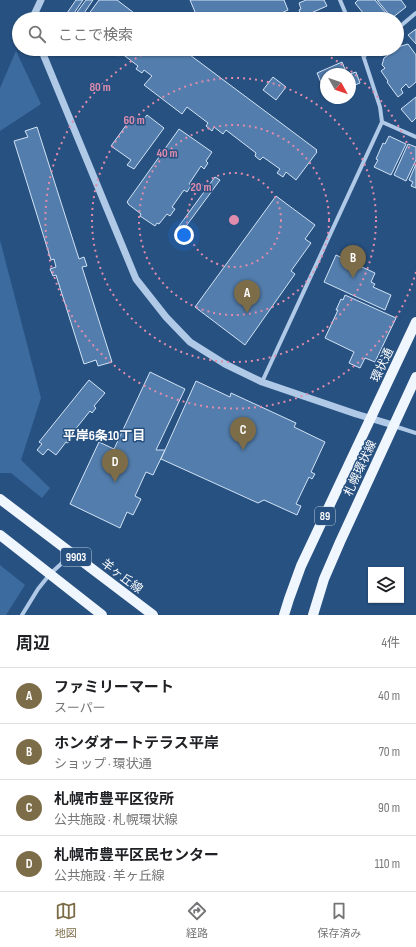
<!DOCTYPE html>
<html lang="ja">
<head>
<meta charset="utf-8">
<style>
	:root { --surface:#fff; --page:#f2f2f2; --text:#202124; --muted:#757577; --line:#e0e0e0; --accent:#7d6c48 }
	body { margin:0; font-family:"Sofia Sans Condensed","Noto Sans JP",sans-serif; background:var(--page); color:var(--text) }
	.controls { position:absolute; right:12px; bottom:12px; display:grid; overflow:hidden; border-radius:0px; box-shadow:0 1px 3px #0004 }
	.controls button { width:36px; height:36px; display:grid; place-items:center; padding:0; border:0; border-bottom:1px solid var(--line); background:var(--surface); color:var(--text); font:20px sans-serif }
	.compass { position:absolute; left:320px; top:68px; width:36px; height:36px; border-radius:50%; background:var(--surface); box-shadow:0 1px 3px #0004; rotate:130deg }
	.you { position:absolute; left:184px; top:235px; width:14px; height:14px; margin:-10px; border:3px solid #fff; border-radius:50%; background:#1a73e8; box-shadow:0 0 0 6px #1a73e833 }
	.badge { display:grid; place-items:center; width:26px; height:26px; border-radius:50%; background:var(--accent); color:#fff; font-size:13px; font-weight:700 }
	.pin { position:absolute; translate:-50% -33px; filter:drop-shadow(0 1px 2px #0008) }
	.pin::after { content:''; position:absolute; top:21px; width:14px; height:12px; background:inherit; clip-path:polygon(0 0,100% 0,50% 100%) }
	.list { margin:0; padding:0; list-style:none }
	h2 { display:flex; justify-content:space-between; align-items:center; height:52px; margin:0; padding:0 16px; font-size:17px }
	h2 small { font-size:13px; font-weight:400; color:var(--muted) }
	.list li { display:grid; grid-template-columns:26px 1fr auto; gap:12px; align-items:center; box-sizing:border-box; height:56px; padding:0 16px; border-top:1px solid var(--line) }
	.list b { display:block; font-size:15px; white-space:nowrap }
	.list p { margin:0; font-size:13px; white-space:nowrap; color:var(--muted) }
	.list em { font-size:13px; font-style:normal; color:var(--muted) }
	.icon { flex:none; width:22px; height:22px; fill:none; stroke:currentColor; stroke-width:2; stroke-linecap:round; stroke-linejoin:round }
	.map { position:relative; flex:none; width:416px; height:615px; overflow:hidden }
	.search { position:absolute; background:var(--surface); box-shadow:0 1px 3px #0004; left:12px; right:12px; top:12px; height:44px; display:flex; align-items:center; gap:10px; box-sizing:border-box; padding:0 14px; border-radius:22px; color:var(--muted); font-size:15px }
	.sheet { height:276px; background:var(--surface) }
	nav { display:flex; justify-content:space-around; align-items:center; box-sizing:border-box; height:56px; border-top:1px solid var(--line); background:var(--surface); font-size:11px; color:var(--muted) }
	nav a { display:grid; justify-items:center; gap:2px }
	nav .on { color:var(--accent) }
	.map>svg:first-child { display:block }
	.green { fill:#3c6b9f }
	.building { fill:#537dac; stroke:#d2e3f5 }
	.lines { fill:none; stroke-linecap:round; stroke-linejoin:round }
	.minor { stroke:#afc9e6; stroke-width:4 }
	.tertiary { stroke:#afc9e6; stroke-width:7 }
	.primary { stroke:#f0f6fd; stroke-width:10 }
	.ring { fill:none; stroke:#e08cad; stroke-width:2; stroke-dasharray:2 4 }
	.labels { text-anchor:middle; stroke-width:3; stroke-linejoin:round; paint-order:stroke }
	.shield { fill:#275181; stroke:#becbd9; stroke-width:1 }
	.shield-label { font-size:11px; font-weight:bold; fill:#fff }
	.street-label { font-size:12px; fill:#fff; stroke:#275181 }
	.neighbourhood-label { font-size:13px; font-weight:bold; fill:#fff; stroke:#275181 }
	.centre { fill:#e08cad; stroke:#275181; stroke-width:2 }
	.ring-label { font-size:12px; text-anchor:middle; font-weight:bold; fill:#e08cad; stroke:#275181; stroke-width:3; stroke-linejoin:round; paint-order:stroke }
</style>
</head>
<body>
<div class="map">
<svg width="416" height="615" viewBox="0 0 416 615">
	<rect width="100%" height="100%" fill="#275181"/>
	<g class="green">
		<path d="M16,51L41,104L0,131V88Z"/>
		<path d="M0,240L41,398L21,460L50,488L42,498L11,473H0Z"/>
		<path d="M0,565L25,585L6,615H0Z"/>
	</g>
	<g class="building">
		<path d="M76,0H83L70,19H68L65,16Z"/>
		<path d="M86,0H93L80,19H72Z"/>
		<path d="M99,0H117L142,19H88L90,17L88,15Z"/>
		<path d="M190,0H284L288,10L268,19H198Z"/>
		<path d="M306,0H324L327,6L302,17L299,10L301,9L299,3Z"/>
		<path d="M358,0H375L391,19H364L362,16L364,14L355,3Z"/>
		<path d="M377,0H401L406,7L392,18Z"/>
		<path d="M416,29V44L408,35Z"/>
		<path d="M408,44L416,55V82L409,88L406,84L401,89L403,93L398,97L387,82L388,81L381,71L385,68L382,65L384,58L401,46Z"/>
		<path d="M115,49H182L317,150L316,151L317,152L296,180L286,172L283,177L277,173L280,169L263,157L260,160L255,156L256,153L226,130L223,134L214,127L212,131L206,126L208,123L187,107L182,114L144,85L152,76L144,70L142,73L136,69L138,66L121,53L119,56L113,52Z"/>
		<path d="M342,62L347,74H326V92H325L317,73Z"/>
		<path d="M356,72L360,83L350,87V74Z"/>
		<path d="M273,77L286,87L276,100L263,90Z"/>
		<path d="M416,97V118L412,122L401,109Z"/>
		<path d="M147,115L164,128L134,169L127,165L131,160L111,146L132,117L140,124Z"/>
		<path d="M37,127L79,259L84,257L87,266L82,267L112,362L98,366L96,360L84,364L56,275L53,276L50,269L56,267L54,259L51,260L14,141L28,137L25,131Z"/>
		<path d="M179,129L212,152L206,161L208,163L204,169L201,166L189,184L191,186L187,192L184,190L172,207L175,209L170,216L167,214L159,224L157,223L155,226L140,216L141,214L128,204V203L127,202Z"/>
		<path d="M389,136L406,144L391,175L374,167L378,160L376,159L383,143L385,144Z"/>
		<path d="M408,144L416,147V160L406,181L394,175Z"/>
		<path d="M416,164V188L411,186L413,182L409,180Z"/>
		<path d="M215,177L220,180L181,233L176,230Z"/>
		<path d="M276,196L315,225L305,239L311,243L291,271L295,274L245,345L195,307Z"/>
		<path d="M336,255L375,273L371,282L375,284L373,287L391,295L385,310L324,282Z"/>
		<path d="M345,295L396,318L375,362L365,358L360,368L349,363L354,352L325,338L338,310H336L341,299L343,300Z"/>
		<path d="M150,372L185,389L156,450H165L153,475L146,472L135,496L141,499L133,515L127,512L120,528L70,504L99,442L114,449Z"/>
		<path d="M89,380L105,393L94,406L96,408L92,413L90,411L70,436L72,438L68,443L66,442L56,455L48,449L43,455L37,450L42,444L39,442Z"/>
		<path d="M196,381L230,397L231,393L296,423L294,427L325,442L311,472L315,474L312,479L309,477L296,504L301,506L297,515L264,500L258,503L161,459Z"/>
	</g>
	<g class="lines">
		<g class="minor">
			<path d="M340,0L348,19"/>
			<path d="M397,29L416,13"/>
			<path d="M364,56L372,49"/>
			<path d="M382,122L416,137"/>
			<path d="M262,382L382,122L380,107L361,49"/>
			<path d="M394,426L416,433"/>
			<path d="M22,615L38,589L50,574L72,554"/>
		</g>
		<g class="tertiary">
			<path d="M34,19V15L41,0"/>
			<path d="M41,49L136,279L166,317L190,342L225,364L262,382L356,414L393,425"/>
		</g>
		<g class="primary">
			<path d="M0,499L153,615"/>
			<path d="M0,535L102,615"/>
			<path d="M284,615L289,599L301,566L416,322"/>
			<path d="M313,615L324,579L340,542L416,377"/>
		</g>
	</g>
	<g class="ring">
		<circle cx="234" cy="220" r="47"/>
		<circle cx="234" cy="220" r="95"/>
		<circle cx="234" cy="220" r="142"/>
		<path d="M416 272A189 189 0 1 1 153 49M315 49A189 189 0 0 1 416 168"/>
	</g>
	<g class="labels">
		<g class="shield">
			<rect x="315" y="507" width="20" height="18" rx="3"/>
			<rect x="61" y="548" width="30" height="18" rx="3"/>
		</g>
		<g class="shield-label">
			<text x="325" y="520">89</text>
			<text x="76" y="561">9903</text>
		</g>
		<g class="street-label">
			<text transform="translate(382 365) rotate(-65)" y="4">環状通</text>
			<text transform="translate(360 468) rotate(-65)" y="4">札幌環状線</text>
			<text transform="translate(122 576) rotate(37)" y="4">羊ヶ丘線</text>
		</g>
		<g class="neighbourhood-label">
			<text x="104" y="440">平岸6条10丁目</text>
		</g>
	</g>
	<circle cx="234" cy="220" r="6" class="centre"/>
	<g class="ring-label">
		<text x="100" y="91">80 m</text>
		<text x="134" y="124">60 m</text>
		<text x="167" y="157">40 m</text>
		<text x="201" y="191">20 m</text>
	</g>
</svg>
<div class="controls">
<button><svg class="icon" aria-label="layers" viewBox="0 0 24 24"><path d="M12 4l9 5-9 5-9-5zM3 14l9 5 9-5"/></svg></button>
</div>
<svg class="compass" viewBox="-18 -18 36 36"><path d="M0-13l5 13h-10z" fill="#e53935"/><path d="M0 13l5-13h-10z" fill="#757577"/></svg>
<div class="you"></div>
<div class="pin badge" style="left:247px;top:313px">A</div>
<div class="pin badge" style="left:353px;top:278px">B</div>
<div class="pin badge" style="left:243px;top:450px">C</div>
<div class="pin badge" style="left:115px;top:482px">D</div>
<div class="search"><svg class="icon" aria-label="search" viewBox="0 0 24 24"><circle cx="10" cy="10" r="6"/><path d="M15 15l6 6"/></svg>ここで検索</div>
</div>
<section class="sheet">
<h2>周辺<small>4件</small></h2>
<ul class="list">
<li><span class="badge">A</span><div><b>ファミリーマート</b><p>スーパー</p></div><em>40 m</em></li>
<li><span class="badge">B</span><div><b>ホンダオートテラス平岸</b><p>ショップ · 環状通</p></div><em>70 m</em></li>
<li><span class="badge">C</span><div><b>札幌市豊平区役所</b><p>公共施設 · 札幌環状線</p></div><em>90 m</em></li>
<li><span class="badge">D</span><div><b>札幌市豊平区民センター</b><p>公共施設 · 羊ヶ丘線</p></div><em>110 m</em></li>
</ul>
</section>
<nav>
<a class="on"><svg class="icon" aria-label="map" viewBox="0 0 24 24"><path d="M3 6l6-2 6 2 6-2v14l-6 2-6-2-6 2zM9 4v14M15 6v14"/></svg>地図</a>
<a><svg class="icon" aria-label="directions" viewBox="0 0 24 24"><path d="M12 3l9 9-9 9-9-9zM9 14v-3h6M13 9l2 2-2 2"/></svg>経路</a>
<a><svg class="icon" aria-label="saved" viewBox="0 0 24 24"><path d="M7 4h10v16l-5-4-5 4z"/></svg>保存済み</a>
</nav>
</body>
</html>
